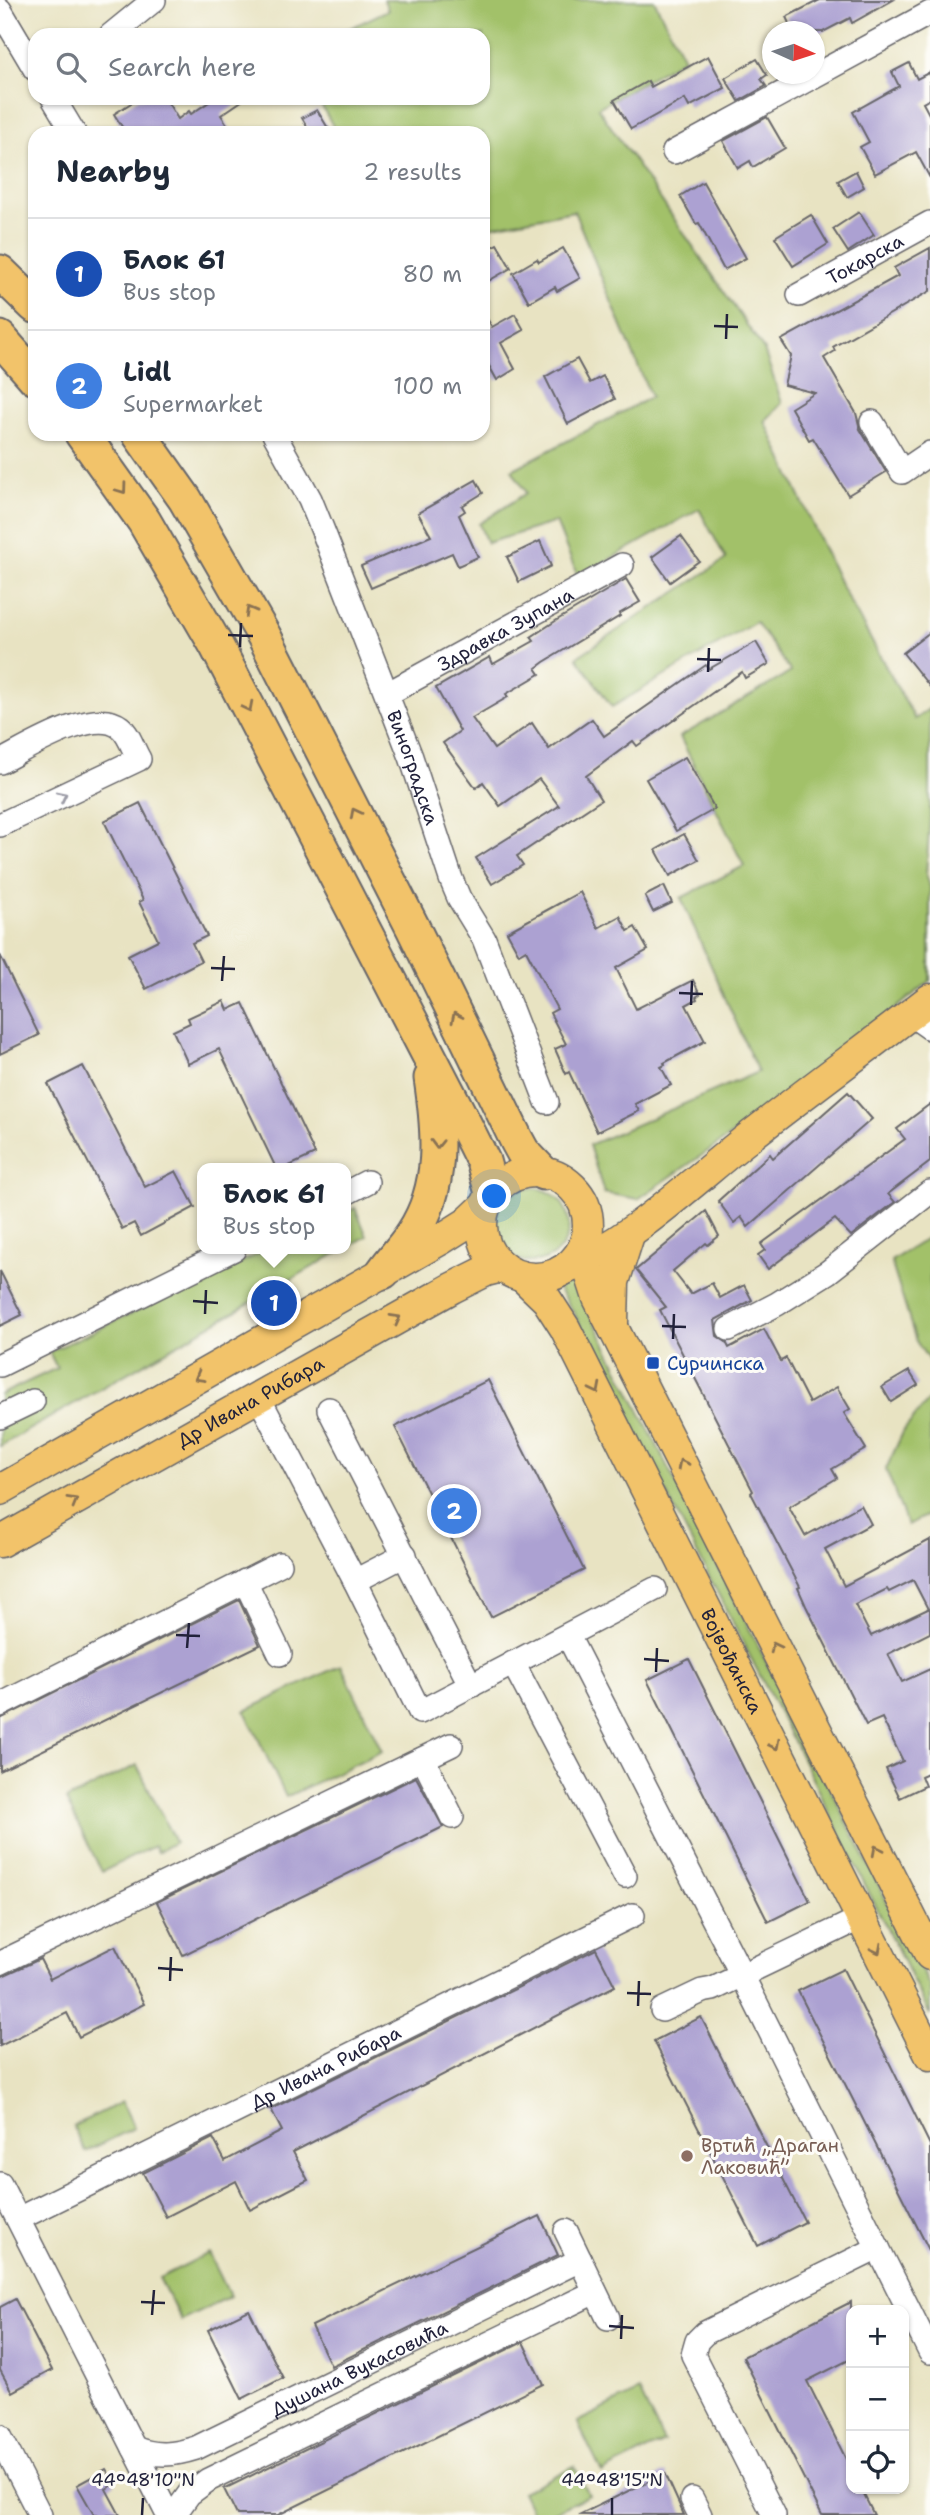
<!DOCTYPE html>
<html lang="en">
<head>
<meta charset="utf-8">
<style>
	:root { --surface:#fff; --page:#f2f2f3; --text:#1f2937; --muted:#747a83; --line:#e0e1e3; --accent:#d1495b }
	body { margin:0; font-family:"Shantell Sans",sans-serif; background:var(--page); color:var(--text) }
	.controls { position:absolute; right:21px; bottom:21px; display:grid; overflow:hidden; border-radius:14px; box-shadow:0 2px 5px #0004 }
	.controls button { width:63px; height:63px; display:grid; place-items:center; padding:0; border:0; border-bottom:2px solid var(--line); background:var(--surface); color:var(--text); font:35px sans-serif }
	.compass { position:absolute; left:762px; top:21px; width:63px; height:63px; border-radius:50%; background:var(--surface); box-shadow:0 2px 5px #0004; rotate:93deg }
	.you { position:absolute; left:495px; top:1197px; width:24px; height:24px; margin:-18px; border:5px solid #fff; border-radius:50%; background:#1a73e8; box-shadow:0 0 0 10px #1a73e833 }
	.badge { display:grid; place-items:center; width:46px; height:46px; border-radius:50%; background:var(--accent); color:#fff; font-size:23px; font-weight:700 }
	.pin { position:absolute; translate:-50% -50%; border:4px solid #fff; box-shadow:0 2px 7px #0006 }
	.popup { position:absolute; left:197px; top:1163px; width:154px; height:91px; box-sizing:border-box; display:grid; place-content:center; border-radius:14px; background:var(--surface); filter:drop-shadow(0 2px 5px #0005); font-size:23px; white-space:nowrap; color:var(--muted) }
	.popup b { font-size:26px; color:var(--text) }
	.popup::after { content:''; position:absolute; left:50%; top:100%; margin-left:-14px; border:14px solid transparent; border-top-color:var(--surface) }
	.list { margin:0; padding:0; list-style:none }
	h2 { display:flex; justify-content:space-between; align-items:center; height:91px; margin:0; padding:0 28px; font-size:30px }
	h2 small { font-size:23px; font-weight:400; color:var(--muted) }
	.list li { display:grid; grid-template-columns:46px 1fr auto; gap:21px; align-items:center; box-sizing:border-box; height:112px; padding:0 28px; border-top:2px solid var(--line) }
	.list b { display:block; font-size:26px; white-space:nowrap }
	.list p { margin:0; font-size:23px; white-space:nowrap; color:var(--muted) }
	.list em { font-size:23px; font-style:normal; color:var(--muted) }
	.icon { flex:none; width:38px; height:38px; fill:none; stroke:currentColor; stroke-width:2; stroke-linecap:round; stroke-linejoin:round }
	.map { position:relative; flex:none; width:930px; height:2515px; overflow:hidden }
	.search { position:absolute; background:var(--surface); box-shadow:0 2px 5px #0004; left:28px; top:28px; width:462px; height:77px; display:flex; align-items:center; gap:18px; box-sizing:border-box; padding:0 24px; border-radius:21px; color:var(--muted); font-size:26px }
	.panel { position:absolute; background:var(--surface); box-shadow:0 2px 5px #0004; left:28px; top:126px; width:462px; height:315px; border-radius:21px }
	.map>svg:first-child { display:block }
	.green { fill:#a2c169; stroke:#627252; stroke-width:2 }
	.building { fill:#aca1d2; fill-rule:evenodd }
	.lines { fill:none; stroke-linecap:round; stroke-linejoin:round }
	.minor-casing { stroke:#67666a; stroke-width:26 }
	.major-casing { stroke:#67666a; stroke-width:33 }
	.highway-casing { stroke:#67666a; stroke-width:37 }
	.minor { stroke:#fff; stroke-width:23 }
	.major { stroke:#f2c36a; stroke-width:30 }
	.highway { stroke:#f2c36a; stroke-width:33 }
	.oneway { stroke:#8a7252 }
	.oneway2 { stroke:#9c9ca7 }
	.ticks { fill:none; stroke:#22223b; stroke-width:2.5 }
	.transit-dot { fill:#1a4fb4; stroke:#fdfcf7; stroke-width:2.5 }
	.education-dot { fill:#8d6e63; stroke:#fdfcf7; stroke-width:2.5 }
	.labels { text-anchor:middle; stroke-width:6; stroke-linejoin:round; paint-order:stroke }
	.street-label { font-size:19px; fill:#22223b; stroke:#fdfcf7 }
	.transit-label { font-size:19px; fill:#164399; stroke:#fdfcf7; text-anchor:start }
	.education-label { font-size:19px; fill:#785e54; stroke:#fdfcf7; text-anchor:start }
	.ticks-label { font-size:18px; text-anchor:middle; fill:#22223b; stroke:#fdfcf7; stroke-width:6; stroke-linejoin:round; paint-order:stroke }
</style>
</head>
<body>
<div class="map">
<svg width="930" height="2515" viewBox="0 0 930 2515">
	<rect width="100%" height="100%" fill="#fdfcf7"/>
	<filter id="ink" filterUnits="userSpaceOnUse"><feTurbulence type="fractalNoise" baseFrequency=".0143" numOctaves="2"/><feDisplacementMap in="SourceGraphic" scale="14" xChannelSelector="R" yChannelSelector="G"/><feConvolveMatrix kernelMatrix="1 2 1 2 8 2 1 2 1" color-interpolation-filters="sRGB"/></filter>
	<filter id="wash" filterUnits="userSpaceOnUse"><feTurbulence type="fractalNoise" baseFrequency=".00686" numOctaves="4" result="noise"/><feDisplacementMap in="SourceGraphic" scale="28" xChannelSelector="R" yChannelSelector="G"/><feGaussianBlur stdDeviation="1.57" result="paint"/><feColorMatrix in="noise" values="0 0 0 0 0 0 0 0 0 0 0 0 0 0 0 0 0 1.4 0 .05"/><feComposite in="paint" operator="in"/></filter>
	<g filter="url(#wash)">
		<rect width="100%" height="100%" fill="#e8e3c2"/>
		<g class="green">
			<path d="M384,0H654L684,58L598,108L764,350L782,403L765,421L840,584L915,719L930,708V818L926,874L930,887V981L778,1103L638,1199L604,1193L589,1145L758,1072L681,898L744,866L680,737L791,672L756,622L612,707L577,657L726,559L699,509L578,577L556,522L487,543L479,524L526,493L512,470L651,397L574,211L483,228V133H337L317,98H483V35H336L388,10Z"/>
			<circle cx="532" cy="1225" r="37"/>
			<path d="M355,1208L367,1236L346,1248V1213Z"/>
			<path d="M930,1236V1362L916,1341L891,1261Z"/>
			<path d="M269,1249H344L0,1446V1395L57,1368L49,1352Z"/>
			<path d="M579,1276L585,1303L930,1987V2015L794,1742L573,1311L557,1287Z"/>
			<path d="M930,1398V1514L907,1525L886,1469L904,1430Z"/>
			<path d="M341,1665L382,1751L286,1797L245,1711Z"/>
			<path d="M137,1765L175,1842L157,1852L154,1846L102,1872L66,1800Z"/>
			<path d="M122,2102L134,2128L85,2152L73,2126Z"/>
			<path d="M209,2253L230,2296L181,2320L159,2278Z"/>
			<path d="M639,2391L664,2442L602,2473L577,2422Z"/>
			<path d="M574,2466L589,2495L548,2515H533L522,2492Z"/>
		</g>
		<g id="blocks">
			<g class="building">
				<path d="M820,0H893L852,23L850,18L823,32H793L786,17Z"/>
				<path d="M708,56L725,88L689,107L685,99L631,129L614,100L648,81L651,87Z"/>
				<path d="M757,59L767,75L761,79L766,86L739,101L725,78Z"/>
				<path d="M909,63L917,79L930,72V99L923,103L930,116V178L916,152L875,174L860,147L869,142L853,112L899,86L892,72Z"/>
				<path d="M139,98H165L178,119L189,111L191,114L215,98H246L221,115L233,133H126L114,114Z"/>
				<path d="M317,110L331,133H311L302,118Z"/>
				<path d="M767,117L785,148L753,167L750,161L738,168L723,141Z"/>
				<path d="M856,171L864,187L847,197L838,181Z"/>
				<path d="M703,182L746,258L724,270L699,223L696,224L680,196Z"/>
				<path d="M859,212L874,235L848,252L833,229Z"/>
				<path d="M811,215L828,244L793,266L775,237Z"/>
				<path d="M497,244L511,268L483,284V252Z"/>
				<path d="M563,248L580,278L557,291L555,287L529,302L513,273L537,259L539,262Z"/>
				<path d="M930,248V291L833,347L835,351L824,358L856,413L860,429L886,472L848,495L813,438L809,440L791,408L815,393L784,385L791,356L781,340L898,276L894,268Z"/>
				<path d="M483,312L492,327L515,314L524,330L501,343L515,369L497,380L483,355Z"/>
				<path d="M577,359L590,383L603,376L615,399L568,424L545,377Z"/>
				<path d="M476,480L483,493L462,506L465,511L459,515L478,557L458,566L452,553L371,588L361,566L431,536L418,513Z"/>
				<path d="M681,536L699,561L670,582L652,557Z"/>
				<path d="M540,541L551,566L519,582L507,557Z"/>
				<path d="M626,579L640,602L619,614L620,616L544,662L536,668L540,674L506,694L508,697L472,718L494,749L532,723L549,749L592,719L604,736L706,665L709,669L756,642L769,664L745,678L742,672L637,746L633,741L586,776L601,800L517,856L523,865L492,884L476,858L559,806L539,779L500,806L483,782L476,788L443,743L460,731L436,688L490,657L493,664L534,641L531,637L557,620Z"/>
				<path d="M930,632V687L903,653Z"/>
				<path d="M685,757L715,809L676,831L646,779Z"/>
				<path d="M140,803L207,936L192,943L201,961L146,989L128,955L158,940L139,902L143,900L104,821Z"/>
				<path d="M684,834L699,860L670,876L656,850Z"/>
				<path d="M664,886L672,903L653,912L645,896Z"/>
				<path d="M580,892L598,928L620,916L628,931L635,927L648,950L616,968L636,1009L693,980L700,994L696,997L697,999L686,1005L705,1041L664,1063L665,1065L661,1067L671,1085L635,1104L639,1111L597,1132L569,1072L566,1074L555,1049L566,1044L550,1013L557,1009L526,950L519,954L507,932Z"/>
				<path d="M0,955L39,1035L0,1054Z"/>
				<path d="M224,1001L228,1010L243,1003L315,1154L285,1168H276L219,1049L188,1064L173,1031L190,1023L188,1018Z"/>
				<path d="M83,1066L145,1187L176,1171L195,1207L141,1236L134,1223L122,1229L48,1084Z"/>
				<path d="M848,1092L872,1119L748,1227L741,1217L734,1223L718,1201L770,1154L773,1158Z"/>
				<path d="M930,1104V1162L888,1194L895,1202L851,1236L835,1219L768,1269L758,1255L765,1250L761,1244L905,1139L897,1129Z"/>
				<path d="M706,1211L719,1236L708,1245L706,1243L673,1271L691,1294L712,1283L720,1298L744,1285L752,1300L715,1320L717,1336L726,1342L729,1348L764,1329L781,1361L786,1358L809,1403L837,1387L850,1409L844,1413L866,1449L832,1469L837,1478L789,1507L805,1536L861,1505L871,1524L825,1549L844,1586L930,1540V1633L888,1654L902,1682L930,1669V1772L921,1776L925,1786L900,1798L886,1769L903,1761L882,1718L866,1725L806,1606L798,1588L800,1587L751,1493L753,1491L660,1310L666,1307L636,1270ZM913,1580L928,1609L871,1636L855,1605L887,1589L889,1592Z"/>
				<path d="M0,1271L22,1315L0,1326Z"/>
				<path d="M909,1371L918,1385L891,1402L882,1387Z"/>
				<path d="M488,1380L584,1570L491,1617L395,1427Z"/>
				<path d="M239,1600L260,1645L0,1771V1719Z"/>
				<path d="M689,1659L810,1901L768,1922L647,1680Z"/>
				<path d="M416,1777L443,1827L183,1955L157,1902Z"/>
				<path d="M115,1946L144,2004L79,2037L67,2013L0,2046V1977L40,1959L50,1979Z"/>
				<path d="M596,1949L615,1986L293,2152L308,2180L250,2210L236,2181L166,2217L143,2173L213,2138L225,2161L282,2131L271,2109Z"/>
				<path d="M843,1969L930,2145V2252L798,1991Z"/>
				<path d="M701,2017L805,2222L758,2246L654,2041Z"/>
				<path d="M540,2216L558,2255L331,2366L312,2326Z"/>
				<path d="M15,2299L52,2370L12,2392L0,2370V2307Z"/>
				<path d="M851,2302V2359L807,2381L851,2469V2489H861L874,2515H822L743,2357Z"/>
				<path d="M249,2310L283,2378L242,2399L208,2330Z"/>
				<path d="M523,2342L543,2384L278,2515H237L224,2489Z"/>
				<path d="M106,2469L115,2484L106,2489L120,2515H94L77,2485Z"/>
				<path d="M665,2473L684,2515H579Z"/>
			</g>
		</g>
	</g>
	<g filter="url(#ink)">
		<use href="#blocks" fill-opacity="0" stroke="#67666a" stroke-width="2"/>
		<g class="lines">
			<g class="minor-casing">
				<g id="minor">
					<path d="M0,10L35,69"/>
					<path d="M111,35L154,0"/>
					<path d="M53,98L74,133"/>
					<path d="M674,152L930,13"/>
					<path id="s1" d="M799,295L930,223"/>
					<path d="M872,422L902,472L930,453"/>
					<path id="s2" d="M274,434L310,499L323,531L411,757L451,879L459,898L484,939L547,1102"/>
					<path id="s3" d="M387,694L622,565"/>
					<path d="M0,762C26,749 93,706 120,727C129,734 133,749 139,759L0,825"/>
					<path d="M910,1014L930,1028"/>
					<path d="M346,1193L367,1182"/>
					<path d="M729,1329L777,1304L828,1272L930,1192"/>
					<path d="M0,1365L234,1249"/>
					<path d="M258,1396L355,1581L420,1712L655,1589"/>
					<path d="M329,1409L471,1686"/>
					<path d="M0,1417L33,1401"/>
					<path d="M245,1581L280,1654"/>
					<path d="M355,1581L405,1555"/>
					<path d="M568,1636L742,1975L878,2248L705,2333L697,2341L693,2355L774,2515"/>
					<path d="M513,1663L625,1876"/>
					<path d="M0,1705L280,1564"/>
					<path d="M423,1759L452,1817"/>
					<path d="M0,1963L451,1745"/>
					<path d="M662,2010L702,1991L713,1989L861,1918"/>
					<path d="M0,2184L168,2515"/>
					<path id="s4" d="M18,2219L633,1915"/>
					<path d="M566,2231L608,2318"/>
					<path d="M878,2248L930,2352"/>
					<path d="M0,2436L40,2515"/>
					<path id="s5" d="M134,2448C156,2457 174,2455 196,2448L580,2260"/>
					<path d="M692,2499L700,2515"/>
					<path d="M174,2515L189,2494L208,2480L595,2292"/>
				</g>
			</g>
			<g class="major-casing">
				<g id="major">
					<circle cx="535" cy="1225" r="53"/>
					<path d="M585,1242L586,1261L598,1298L930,1955"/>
					<path d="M561,1271C628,1243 682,1191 739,1145C802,1095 867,1048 930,999"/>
					<path id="s6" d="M523,1277L547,1300L565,1328L930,2055"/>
					<path d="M613,1323L614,1282L629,1235"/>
					<path d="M0,1490L440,1240L467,1223L484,1207"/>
					<path id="s7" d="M0,1542L452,1288L486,1271L502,1267"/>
				</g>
			</g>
			<g class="highway-casing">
				<g id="highway">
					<path d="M0,272L35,306"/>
					<path d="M0,338L35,378"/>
					<path d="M82,434L144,521L216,645L464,1123L483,1161L492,1193"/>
					<path d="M139,434L185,499L264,636L413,928L517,1141L523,1152L543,1173"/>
					<path d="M383,1272C392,1259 404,1247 413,1233C444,1186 439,1132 431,1078"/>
				</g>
			</g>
			<use href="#minor" class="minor"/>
			<use href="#major" class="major"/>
			<use href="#highway" class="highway"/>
		</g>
		<defs><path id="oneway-chevron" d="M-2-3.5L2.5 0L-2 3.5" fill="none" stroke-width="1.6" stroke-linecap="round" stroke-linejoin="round" transform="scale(1.75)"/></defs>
		<g class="oneway">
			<use href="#oneway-chevron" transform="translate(122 489) rotate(54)"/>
			<use href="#oneway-chevron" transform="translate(250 611) rotate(-119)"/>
			<use href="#oneway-chevron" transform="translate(248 707) rotate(63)"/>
			<use href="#oneway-chevron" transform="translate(355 813) rotate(-117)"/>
			<use href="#oneway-chevron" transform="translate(456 1017) rotate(-116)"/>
			<use href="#oneway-chevron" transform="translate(437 1144) rotate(91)"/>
			<use href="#oneway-chevron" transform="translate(396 1319) rotate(-29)"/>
			<use href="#oneway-chevron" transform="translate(199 1377) rotate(150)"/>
			<use href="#oneway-chevron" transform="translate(596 1389) rotate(63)"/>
			<use href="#oneway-chevron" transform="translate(682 1464) rotate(-117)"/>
			<use href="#oneway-chevron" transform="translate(73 1501) rotate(-30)"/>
			<use href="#oneway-chevron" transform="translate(775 1647) rotate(-117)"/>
			<use href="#oneway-chevron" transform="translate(775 1745) rotate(63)"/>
			<use href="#oneway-chevron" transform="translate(877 1850) rotate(-117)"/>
			<use href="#oneway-chevron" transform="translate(877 1949) rotate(63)"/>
		</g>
		<use class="oneway2" href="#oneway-chevron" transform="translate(62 796) rotate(-26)"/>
	</g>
	<path class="ticks" d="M714,326L738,327M726,339L727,314M228,635L253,636M240,647L241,623M697,659L721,660M708,672L709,648M211,968L235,969M222,981L224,956M679,993L703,994M691,1005L692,981M193,1301L218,1303M205,1314L206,1290M662,1326L686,1327M673,1339L674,1314M176,1635L200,1636M187,1648L189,1623M644,1659L669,1661M656,1672L657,1648M158,1968L183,1970M170,1981L171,1957M627,1993L651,1994M638,2006L639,1981M141,2302L165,2303M152,2315L154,2290M609,2326L634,2328M621,2339L622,2315M142,2515L143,2498M612,2515V2498"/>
	<rect class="transit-dot" x="646" y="1356" width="14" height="14" rx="3.5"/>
	<circle class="education-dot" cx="687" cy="2156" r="7"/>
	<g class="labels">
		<g class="street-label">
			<text dy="7" stroke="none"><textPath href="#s1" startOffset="75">Токарска</textPath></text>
			<text dy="7" stroke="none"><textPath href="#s3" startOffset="135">Здравка Зупана</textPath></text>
			<text dy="7" stroke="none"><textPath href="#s2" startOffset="362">Виноградска</textPath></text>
			<text dy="7" stroke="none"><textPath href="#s7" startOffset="287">Др Ивана Рибара</textPath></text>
			<text dy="7" stroke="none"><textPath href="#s6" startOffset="439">Војвођанска</textPath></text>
			<text dy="7" stroke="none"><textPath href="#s4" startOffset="343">Др Ивана Рибара</textPath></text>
			<text dy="7" stroke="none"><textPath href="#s5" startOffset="245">Душана Вукасовића</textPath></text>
		</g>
		<g class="transit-label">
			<text x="667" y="1370">Сурчинска</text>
		</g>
		<g class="education-label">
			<text x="701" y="2152">Вртић „Драган<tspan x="701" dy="22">Лаковић”</tspan></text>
		</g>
	</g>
	<g class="ticks-label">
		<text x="143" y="2486">44°48'10"N</text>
		<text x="612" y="2486">44°48'15"N</text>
	</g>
</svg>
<div class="controls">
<button>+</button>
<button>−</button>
<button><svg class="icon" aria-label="locate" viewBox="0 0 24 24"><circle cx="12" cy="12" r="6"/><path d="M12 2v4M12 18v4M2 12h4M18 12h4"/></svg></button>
</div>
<svg class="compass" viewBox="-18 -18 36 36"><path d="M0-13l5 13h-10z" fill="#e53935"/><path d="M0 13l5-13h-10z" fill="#747a83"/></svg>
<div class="you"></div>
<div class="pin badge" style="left:274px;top:1303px;background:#1a4fb4">1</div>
<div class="popup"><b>Блок 61</b>Bus stop</div>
<div class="pin badge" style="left:454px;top:1511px;background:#3f7fe0">2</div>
<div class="search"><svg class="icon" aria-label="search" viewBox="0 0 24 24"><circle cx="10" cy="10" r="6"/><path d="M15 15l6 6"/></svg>Search here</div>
<section class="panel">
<h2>Nearby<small>2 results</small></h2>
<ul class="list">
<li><span class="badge" style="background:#1a4fb4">1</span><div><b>Блок 61</b><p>Bus stop</p></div><em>80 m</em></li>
<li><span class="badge" style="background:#3f7fe0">2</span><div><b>Lidl</b><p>Supermarket</p></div><em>100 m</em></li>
</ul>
</section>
</div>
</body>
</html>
